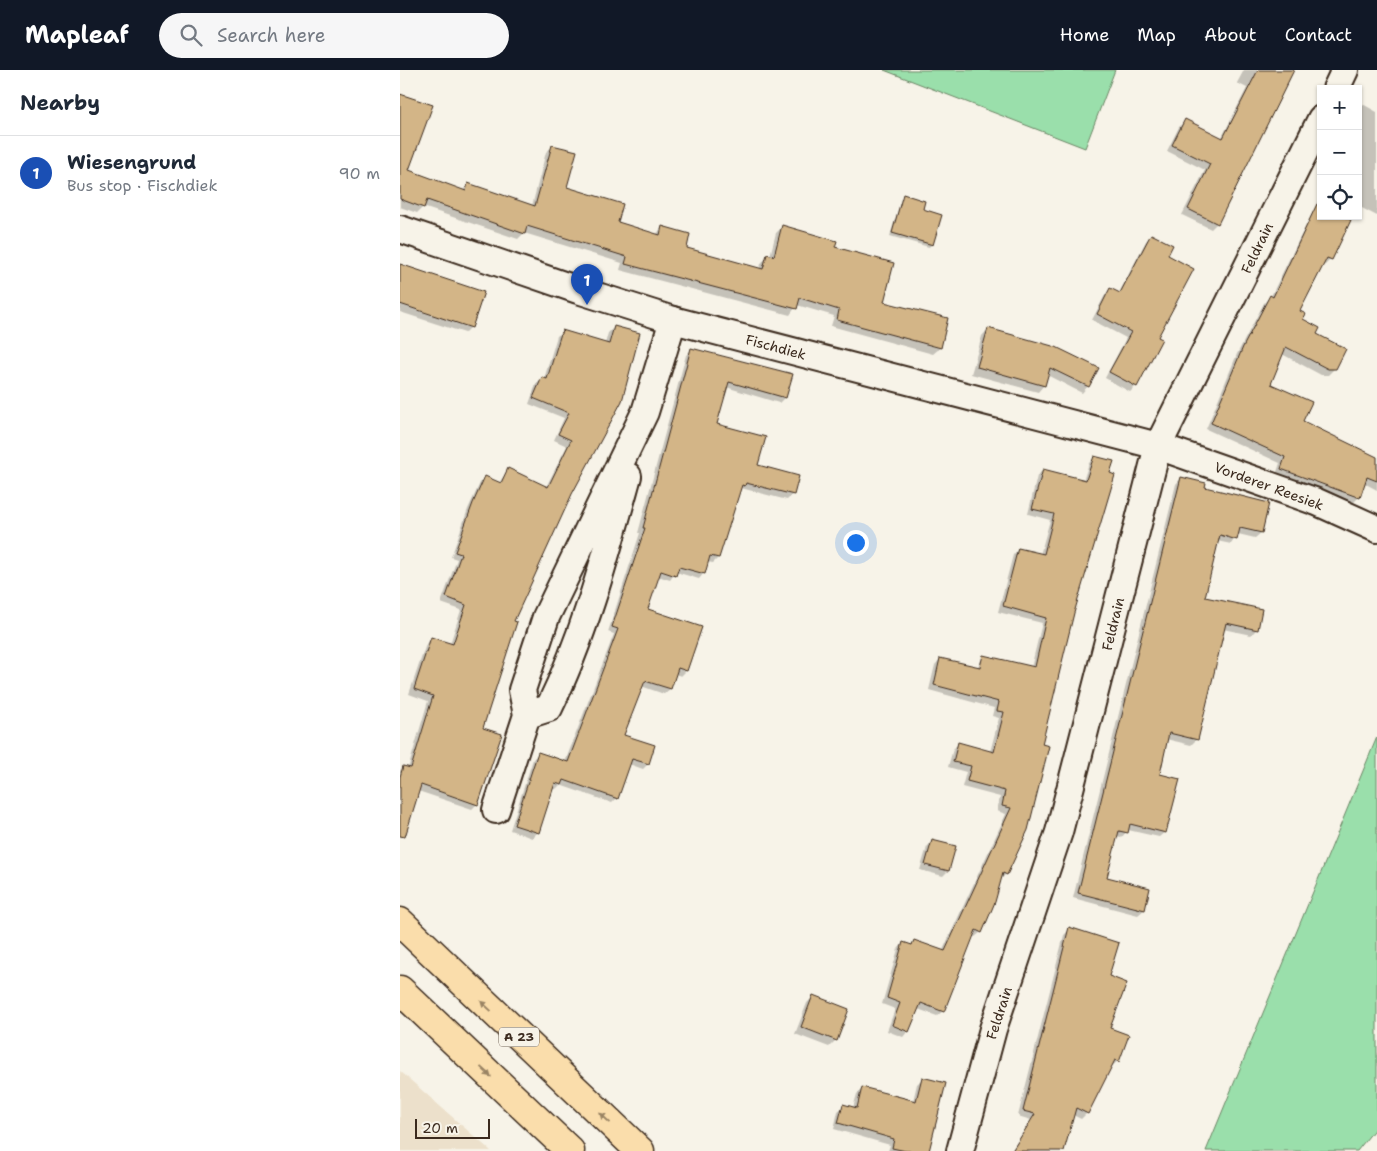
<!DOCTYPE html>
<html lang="en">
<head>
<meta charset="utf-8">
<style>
	:root { --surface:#fff; --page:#f6f6f7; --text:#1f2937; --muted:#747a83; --line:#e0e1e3; --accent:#111827 }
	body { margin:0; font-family:"Shantell Sans",sans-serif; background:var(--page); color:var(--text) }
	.controls { position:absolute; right:15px; top:15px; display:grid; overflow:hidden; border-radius:0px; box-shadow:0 1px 4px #0004 }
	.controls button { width:45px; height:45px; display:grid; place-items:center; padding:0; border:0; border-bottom:1px solid var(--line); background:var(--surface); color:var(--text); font:25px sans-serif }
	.scale { position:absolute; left:15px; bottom:12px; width:75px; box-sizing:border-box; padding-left:5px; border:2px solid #3b2a1e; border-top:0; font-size:14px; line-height:18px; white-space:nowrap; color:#3b2a1e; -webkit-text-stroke:4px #f7f3e8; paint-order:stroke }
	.you { position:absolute; left:455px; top:472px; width:18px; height:18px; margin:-12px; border:4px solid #fff; border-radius:50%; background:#1a73e8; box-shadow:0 0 0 8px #1a73e833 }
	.badge { display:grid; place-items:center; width:32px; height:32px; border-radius:50%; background:var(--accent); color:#fff; font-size:16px; font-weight:700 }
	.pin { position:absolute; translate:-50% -41px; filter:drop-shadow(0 1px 2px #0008) }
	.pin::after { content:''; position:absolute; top:26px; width:18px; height:15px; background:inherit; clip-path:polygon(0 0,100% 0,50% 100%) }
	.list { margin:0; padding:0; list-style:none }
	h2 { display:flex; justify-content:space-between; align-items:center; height:65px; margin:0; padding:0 20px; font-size:21px }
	h2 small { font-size:16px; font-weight:400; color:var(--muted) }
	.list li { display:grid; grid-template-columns:32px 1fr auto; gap:15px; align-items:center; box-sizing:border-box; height:75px; padding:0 20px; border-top:1px solid var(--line) }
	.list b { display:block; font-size:19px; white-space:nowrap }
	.list p { margin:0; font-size:16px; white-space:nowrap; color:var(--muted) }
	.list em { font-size:16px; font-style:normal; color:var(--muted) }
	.icon { flex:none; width:28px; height:28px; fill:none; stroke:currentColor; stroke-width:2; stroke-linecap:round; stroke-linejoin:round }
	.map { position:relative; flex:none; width:977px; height:1081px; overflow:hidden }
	header { display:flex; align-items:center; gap:30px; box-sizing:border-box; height:70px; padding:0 25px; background:var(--accent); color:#fff }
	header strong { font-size:24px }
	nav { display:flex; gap:28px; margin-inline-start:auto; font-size:18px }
	.search { width:350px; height:45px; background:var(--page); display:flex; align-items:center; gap:12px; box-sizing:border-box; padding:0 18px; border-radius:28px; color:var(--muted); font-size:19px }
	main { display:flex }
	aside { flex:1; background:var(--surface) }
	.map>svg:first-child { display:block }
	.built { fill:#ece0cb }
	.green { fill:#9adfab; stroke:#6a8464 }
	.shadow { fill:#0003 }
	.building { fill:#d3b587; stroke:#3b2a1e }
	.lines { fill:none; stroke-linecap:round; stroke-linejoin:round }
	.minor-casing { stroke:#3b2a1e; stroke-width:30 }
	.highway-casing { stroke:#3b2a1e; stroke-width:31 }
	.minor { stroke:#f7f3e8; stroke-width:26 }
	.highway { stroke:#faddab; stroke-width:28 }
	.oneway { fill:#9a8464 }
	.labels { text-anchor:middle; stroke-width:4.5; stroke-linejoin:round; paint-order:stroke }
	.shield { fill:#f7f3e8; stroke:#73665b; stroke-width:1 }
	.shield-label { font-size:12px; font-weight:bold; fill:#3b2a1e }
	.street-label { font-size:14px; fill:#3b2a1e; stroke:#f7f3e8 }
</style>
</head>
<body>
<header>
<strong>Mapleaf</strong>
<div class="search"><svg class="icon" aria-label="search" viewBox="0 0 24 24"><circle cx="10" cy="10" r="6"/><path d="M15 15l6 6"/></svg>Search here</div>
<nav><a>Home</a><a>Map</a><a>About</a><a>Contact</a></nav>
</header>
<main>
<aside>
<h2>Nearby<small></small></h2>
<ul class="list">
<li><span class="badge" style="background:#1a4fb4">1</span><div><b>Wiesengrund</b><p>Bus stop · Fischdiek</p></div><em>90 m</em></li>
</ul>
</aside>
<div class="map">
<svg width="977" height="1081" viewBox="0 0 977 1081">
	<rect width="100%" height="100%" fill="#f7f3e8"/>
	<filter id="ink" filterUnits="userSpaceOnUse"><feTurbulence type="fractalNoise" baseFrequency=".02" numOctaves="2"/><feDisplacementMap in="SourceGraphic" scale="10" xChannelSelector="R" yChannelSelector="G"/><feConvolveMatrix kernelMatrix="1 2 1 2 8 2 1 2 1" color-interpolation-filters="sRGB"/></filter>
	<g filter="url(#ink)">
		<path class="built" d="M0,1001L91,1081H0Z"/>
		<g class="green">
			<path d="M484,0H715L685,78Z"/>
			<path d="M977,667V1056L957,1081H806Z"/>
		</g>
		<g class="shadow">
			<path d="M844,0H892L817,153L811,159L782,145L805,100L767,81L779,57L785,51L821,69L847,18L837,13Z"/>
			<path d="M959,32L977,42V146L958,136Z"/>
			<path d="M0,41L7,101L62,121L69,114L132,136L146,82L153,76L166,118L217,153L256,165L262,157L285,178L359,199L362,192L370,186L376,163L382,157L434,178L482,233L547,249L540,278L533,284L431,256L434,246L397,235L390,245L220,200L222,193L124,163L118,169L23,137L17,143L0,137Z"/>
			<path d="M921,125V146H951L931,189L925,195L922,194L898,241L902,250L916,264L935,298L928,305H921L882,284L869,314L902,352L977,389V420L964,413L959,427L953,433L876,405L880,393L806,359L837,284L864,233L871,226Z"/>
			<path d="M504,126L521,140L532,174L529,177L490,166L501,129Z"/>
			<path d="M752,165L766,185L757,267L736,316L730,322L705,308L726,268L692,250L705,225L710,219L719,223L746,171Z"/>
			<path d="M0,195L71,257L65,263L0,242Z"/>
			<path d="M214,257L171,424L112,552L81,659L77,734L72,739L18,721L0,744V701L4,697L8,699L28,631L9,624L26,574L32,568L50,574L61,540L41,533L57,489L51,487L68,439L80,413L86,407L99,413L108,400L146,417L167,376L154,370L164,348L129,334L136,314L144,309L157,266L163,261L205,274L208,263Z"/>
			<path d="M588,259L688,316L682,323L647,305L644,315L638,322L571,304L582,266Z"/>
			<path d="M291,280L385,327L379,333L326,317L316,355L357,396L397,407L392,425L387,430L341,418L318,488L313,493L307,492L304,503L299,509L276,502L270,510L258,506L247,540L286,601L281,606L275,604L270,619L264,624L241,616L222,666L248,694L243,699L229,694L217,728L212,733L160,715L156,719L152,718L138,762L132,768L110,760L133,689L138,684L165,692L214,564L208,562L240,463H238L286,285Z"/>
			<path d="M695,387L672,543L606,804L600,810L581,862L575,867L572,866L543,941L537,946L518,939L508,961L503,967L487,961L495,939L482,934L498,879L503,873L510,876L514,871L542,882L606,744L597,741L600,727L562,717L566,702L548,697L553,679L558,674L590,682L599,648L592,646L594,638L529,620L535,595L540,589L577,598L583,587L631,598L642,553L598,542L613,485L618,479L640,485L650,450L628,444L637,406L643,400L683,411L689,393Z"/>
			<path d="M781,408L803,418L861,463L855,468L838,464L831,474L817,471L803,528L857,559L851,565L823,559L796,670L791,675L766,669L758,705L765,762L759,767L728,760L721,768L716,767L706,808L749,819L744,840L738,845L673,828L776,414Z"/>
			<path d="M532,771L548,801L543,806L520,800L527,777Z"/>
			<path d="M670,859L708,906V958L718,991L711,997L687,1043L681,1049L673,1045L663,1081H611L631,1050L618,1046L664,865Z"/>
			<path d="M413,927L436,970L429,977L395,964L407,933Z"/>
			<path d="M523,1008L527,1081H488L490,1075L434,1059L438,1041L444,1036L453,1038L457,1024L463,1018L513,1031L517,1014Z"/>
		</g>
		<g class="building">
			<path d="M858,0H894L818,154L788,139L810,94L772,75L785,49L823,68Z"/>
			<path d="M0,24L33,35L9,100L66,121L68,113L135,136L152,75L177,81L167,117L223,134L218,152L260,165L262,156L290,164L287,178L363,199L367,184L374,186L382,155L437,171L435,177L494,193L484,232L548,248L541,278L437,250L439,240L400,228L397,239L225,194L227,187L127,156L125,164L27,130L24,138L0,129Z"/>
			<path d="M503,124L525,131L523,139L542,145L533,175L492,163Z"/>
			<path d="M917,134L921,136V146H942L951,150L932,190L927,188L900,241L906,244L903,249L920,258L917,264L946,279L936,299H928L886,277L871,314L912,332L903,351L977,387V411L967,407L960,428L881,399L885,387L811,353L843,277L870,225L873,227Z"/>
			<path d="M751,164L773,175L768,185L794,199L758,267L762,269L737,317L709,302L731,262L697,244L710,218L720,223Z"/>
			<path d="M0,194L84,222L72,258L0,234Z"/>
			<path d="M214,256L240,263L222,331L172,424L114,551L117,552L83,658L102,664L78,735L21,715L5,767L0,766V707L3,696L11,698L33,626L14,619L31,567L53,574L66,535L46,527L61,484L55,482L73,433L85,406L101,413L108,398L148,417L171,370L158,364L169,343L133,328L142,307L147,309L162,260L209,274Z"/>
			<path d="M588,258L656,277L699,298L689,317L650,298L645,316L577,297Z"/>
			<path d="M291,278L393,304L386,328L329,312L317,354L366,367L358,395L399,406L394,425L346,413L345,416L342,415L319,488L310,486L305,504L279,497L276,506L261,501L248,539L302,557L287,601L278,598L271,619L245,611L224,665L255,675L249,694L232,689L218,729L164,710L162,715L155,713L139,763L114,755L138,682L168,692L218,559L212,557L245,458H243Z"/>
			<path d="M694,386L714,391L710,403L715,405L674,543L642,674L649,676L628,760L607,805L603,803L595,832L582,863L576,860L544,942L521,933L509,962L492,955L500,933L487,928L503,872L512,875L514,870L545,881L611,738L602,736L605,721L567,711L571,696L553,692L558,672L594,682L604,642L597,641L599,632L534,615L540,588L580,597L583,585L635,597L646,548L603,536L618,478L644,484L654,444L632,439L643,399L686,410Z"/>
			<path d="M781,407L806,413L805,417L869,433L862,463L840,458L837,470L820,465L805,527L862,539L858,560L826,553L798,670L769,663L760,704L780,709L766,763L730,754L728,763L719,761L707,807L750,818L745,840L678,823Z"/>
			<path d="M532,770L556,776L549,801L525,795Z"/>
			<path d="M669,857L719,873L709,906L727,913L710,958L729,965L719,992L715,990L688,1044L676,1038L664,1081H612L635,1044L623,1041Z"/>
			<path d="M413,925L449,939L437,971L401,957Z"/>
			<path d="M522,1007L546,1013L529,1081H506L492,1078L494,1069L438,1053L443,1034L457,1038L462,1017L516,1031Z"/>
		</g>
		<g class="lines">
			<g class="minor-casing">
				<g id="minor">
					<path d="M936,19L945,0"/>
					<path d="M0,159L178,220L273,250L758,376L917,432L977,459"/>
					<path d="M127,645L149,638C185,564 206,485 228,406"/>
					<path d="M96,740L127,645L122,620L146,547L245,342L273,250"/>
					<path d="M560,1081L593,959L659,762L758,376L921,49"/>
				</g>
			</g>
			<g class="highway-casing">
				<g id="highway">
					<path d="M0,852L240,1081"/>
					<path d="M0,920L170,1081"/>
				</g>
			</g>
			<use href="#minor" class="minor"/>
			<use href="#highway" class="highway"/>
		</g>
		<defs><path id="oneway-solid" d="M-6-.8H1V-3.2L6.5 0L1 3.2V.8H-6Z" transform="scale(1.25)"/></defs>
		<g class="oneway">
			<use href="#oneway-solid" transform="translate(86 936) rotate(-137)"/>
			<use href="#oneway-solid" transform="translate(86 1002) rotate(43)"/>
			<use href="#oneway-solid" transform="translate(205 1048) rotate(-137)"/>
		</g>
	</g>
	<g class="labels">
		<rect class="shield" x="99" y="957.5" width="40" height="19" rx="4"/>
		<g class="shield-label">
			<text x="119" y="971">A 23</text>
		</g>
		<g class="street-label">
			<text transform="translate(857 178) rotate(-64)" y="5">Feldrain</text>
			<text transform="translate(376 277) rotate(15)" y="5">Fischdiek</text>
			<text transform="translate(869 416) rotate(20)" y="5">Vorderer Reesiek</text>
			<text transform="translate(713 554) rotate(-76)" y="5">Feldrain</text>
			<text transform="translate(599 943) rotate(-72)" y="5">Feldrain</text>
		</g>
	</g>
</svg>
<div class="controls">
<button>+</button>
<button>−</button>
<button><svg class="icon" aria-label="locate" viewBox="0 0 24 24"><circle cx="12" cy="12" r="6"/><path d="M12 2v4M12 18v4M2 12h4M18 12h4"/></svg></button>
</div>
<div class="scale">20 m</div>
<div class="you"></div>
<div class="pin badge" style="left:187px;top:235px;background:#1a4fb4">1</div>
</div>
</main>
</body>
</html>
